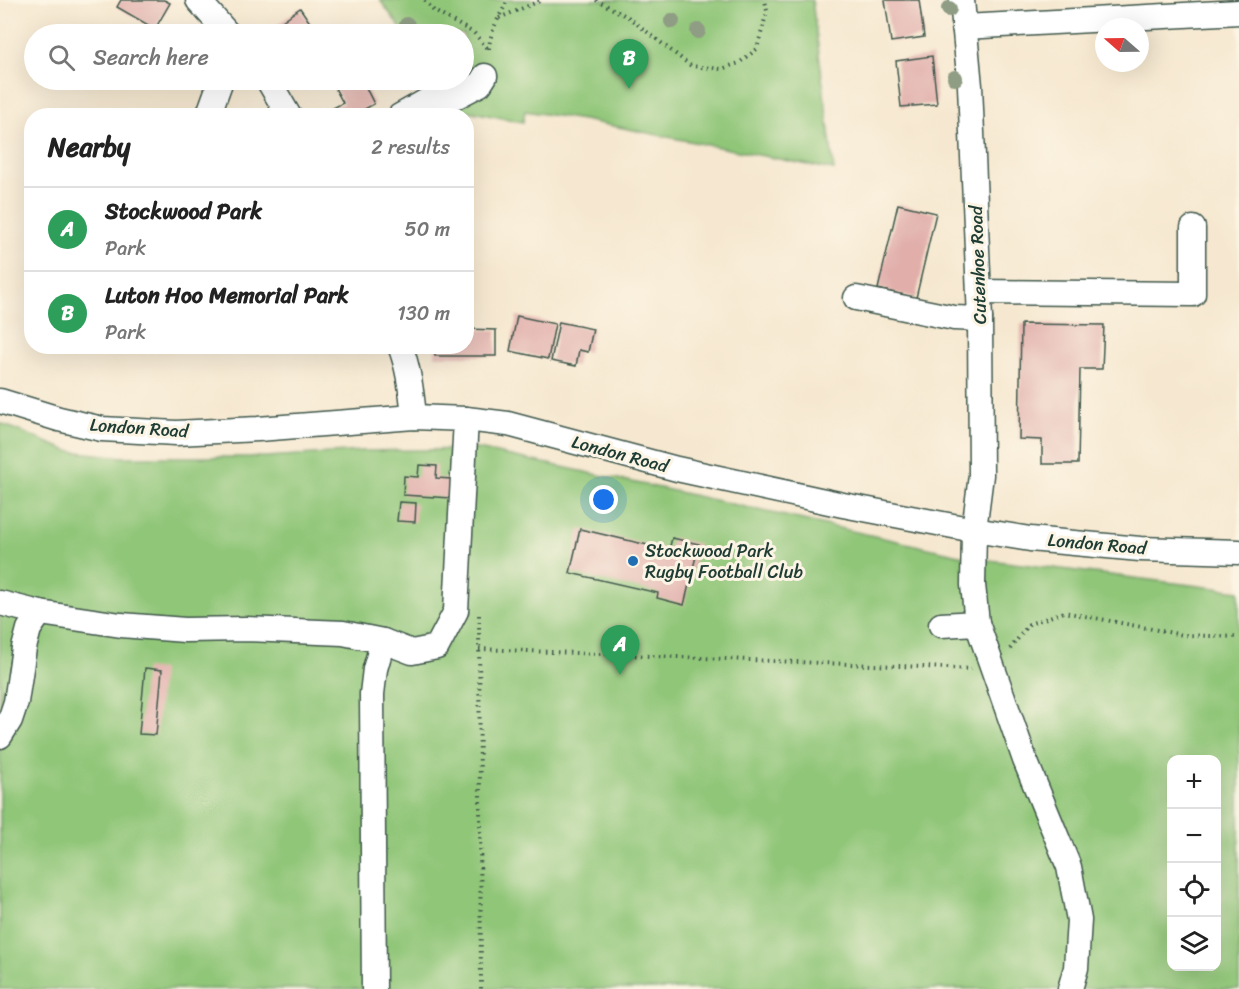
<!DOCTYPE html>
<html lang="en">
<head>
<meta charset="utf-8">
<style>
	:root { --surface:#fff; --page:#f6f6f6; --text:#222; --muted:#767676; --line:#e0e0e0; --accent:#1f6fb2 }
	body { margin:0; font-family:Sriracha,sans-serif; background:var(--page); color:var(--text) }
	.controls { position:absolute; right:18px; bottom:18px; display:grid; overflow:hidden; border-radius:12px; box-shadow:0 6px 24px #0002 }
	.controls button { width:54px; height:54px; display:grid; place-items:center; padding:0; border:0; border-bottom:2px solid var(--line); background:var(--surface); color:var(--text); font:30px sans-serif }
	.compass { position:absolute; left:1095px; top:18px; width:54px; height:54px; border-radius:50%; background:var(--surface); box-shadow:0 6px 24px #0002; rotate:290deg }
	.you { position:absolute; left:604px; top:500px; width:21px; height:21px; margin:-15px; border:4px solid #fff; border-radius:50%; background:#1a73e8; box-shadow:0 0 0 9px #1a73e833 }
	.badge { display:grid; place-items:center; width:39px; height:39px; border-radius:50%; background:var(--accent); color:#fff; font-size:20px; font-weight:700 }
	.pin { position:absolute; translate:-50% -50px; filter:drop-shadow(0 2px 3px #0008) }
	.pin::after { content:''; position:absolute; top:32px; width:21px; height:18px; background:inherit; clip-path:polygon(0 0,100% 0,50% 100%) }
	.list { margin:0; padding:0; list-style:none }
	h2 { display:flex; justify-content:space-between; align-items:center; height:78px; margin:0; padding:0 24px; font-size:26px }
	h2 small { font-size:20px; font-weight:400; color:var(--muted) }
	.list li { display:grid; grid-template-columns:39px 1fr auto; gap:18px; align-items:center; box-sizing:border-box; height:84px; padding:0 24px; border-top:2px solid var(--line) }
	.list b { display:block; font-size:22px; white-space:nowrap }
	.list p { margin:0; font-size:20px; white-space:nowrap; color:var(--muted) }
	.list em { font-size:20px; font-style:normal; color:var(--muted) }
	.icon { flex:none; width:33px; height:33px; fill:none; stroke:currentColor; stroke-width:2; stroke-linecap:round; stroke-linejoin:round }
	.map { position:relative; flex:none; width:1239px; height:989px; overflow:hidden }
	.search { position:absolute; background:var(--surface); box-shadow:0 6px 24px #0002; left:24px; top:24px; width:450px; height:66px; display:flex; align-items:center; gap:15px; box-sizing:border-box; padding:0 21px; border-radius:33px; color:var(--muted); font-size:22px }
	.panel { position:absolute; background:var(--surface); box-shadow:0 6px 24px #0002; left:24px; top:108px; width:450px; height:246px; border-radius:24px }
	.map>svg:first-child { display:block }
	.green { fill:#90c678; stroke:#588256; stroke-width:1.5; fill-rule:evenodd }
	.building { fill:#e1aeaa }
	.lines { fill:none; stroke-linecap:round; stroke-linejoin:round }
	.minor-casing { stroke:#3f574b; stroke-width:27 }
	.path { stroke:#3f574b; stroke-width:4; stroke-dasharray:1.5 4.5; stroke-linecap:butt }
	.minor { stroke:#fff; stroke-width:24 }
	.tree { fill:#8f9d84 }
	.poi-dot { fill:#1f6fb2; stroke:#fcf5e5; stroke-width:2 }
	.labels { text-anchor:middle; stroke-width:6; stroke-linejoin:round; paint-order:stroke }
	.street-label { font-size:18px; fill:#1f3d34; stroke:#fcf5e5 }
	.poi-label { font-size:18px; fill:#1f3d34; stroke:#fcf5e5; text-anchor:start }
</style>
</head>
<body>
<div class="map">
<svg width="1239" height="989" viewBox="0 0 1239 989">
	<rect width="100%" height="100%" fill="#fcf5e5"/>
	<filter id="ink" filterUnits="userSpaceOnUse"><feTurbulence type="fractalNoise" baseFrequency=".0167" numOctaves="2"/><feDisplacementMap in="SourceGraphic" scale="12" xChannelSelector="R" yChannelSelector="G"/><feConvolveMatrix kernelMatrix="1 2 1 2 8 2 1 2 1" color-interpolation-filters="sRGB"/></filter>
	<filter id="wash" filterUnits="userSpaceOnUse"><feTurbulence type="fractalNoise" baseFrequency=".008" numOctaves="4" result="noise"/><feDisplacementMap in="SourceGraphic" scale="24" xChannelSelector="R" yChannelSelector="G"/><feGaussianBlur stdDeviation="1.35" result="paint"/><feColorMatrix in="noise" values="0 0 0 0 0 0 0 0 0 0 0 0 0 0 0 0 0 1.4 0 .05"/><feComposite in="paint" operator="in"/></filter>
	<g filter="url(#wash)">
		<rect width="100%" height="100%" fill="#f6e8d0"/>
		<g class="green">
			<path d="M380,0H812L834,170L583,120L525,111L523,122L463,110L448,112L430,80H464V34H405Z"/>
			<path d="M0,423L68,451L123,457H266L363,451L478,449L674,491L973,558L1239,591V989H0ZM1172,760H1216V966H1172Z"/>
		</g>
		<g id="blocks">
			<g class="building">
				<path d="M121,0H164L170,3L155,29L117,7Z"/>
				<path d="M885,0H919L924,37L891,42Z"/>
				<path d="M300,8L315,30L309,34H274L270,30Z"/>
				<path d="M932,56L937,104L901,107L896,61Z"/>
				<path d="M351,80H362L374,104L352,116H335L331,109L343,103L335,88Z"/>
				<path d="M898,204L936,213L916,298L878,289Z"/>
				<path d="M517,316L555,324L548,359L510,351Z"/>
				<path d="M559,322L593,329L588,352L579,350L576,366L551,361Z"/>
				<path d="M1021,324L1104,325L1102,369H1080L1078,464H1042V440L1019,439Z"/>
				<path d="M466,329L496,330V356H435V346H466Z"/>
				<path d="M419,465L437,466L436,478L452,479L451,498L403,495L404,476L418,477Z"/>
				<path d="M399,502L416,503L415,522L397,521Z"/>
				<path d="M580,529L669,550L672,538L699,544L684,605L657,598L658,593L570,573Z"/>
				<path d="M145,668L162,670L156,735L139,734Z"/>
			</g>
		</g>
	</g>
	<g filter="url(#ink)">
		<use href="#blocks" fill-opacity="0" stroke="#3f574b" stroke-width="1.5"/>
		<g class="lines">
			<g class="minor-casing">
				<g id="minor">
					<path d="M198,0L228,34"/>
					<path d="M962,0L970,86L980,319L981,475L974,530L973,585L977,623L1025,760L1069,867L1079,920L1076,968L1070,989"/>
					<path d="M964,27L1239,12"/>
					<path d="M268,80L289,116"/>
					<path d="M208,116L221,80"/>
					<path d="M400,116L430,99L457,96L480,84L485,76"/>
					<path d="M979,292L1193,294V228"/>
					<path d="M856,298L954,318L980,319"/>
					<path d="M400,346C409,368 412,394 414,417"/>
					<path d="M0,401L59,419L102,429L176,433L258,429L414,417L466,419L508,424L677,469L843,505L974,530L1030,539L1140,549L1239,552"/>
					<path d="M0,603L40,613L121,625L185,630L246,629L343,633L383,641L412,652L437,647L456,611L466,419"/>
					<path d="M941,625L977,623"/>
					<path d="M0,736L10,720L16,702L24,648L29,629L40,613"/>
					<path d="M374,989L372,694L375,669L383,641"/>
				</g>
			</g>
			<g class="path">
				<path d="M425,0L434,11L474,33L489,50"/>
				<path d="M596,0L628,17L691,66L721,69L739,63L757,49L767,11L765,0"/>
				<path d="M499,18L542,0"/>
				<path d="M489,49C490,31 500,15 508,0"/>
				<path d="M479,615L481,989"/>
				<path d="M479,649L971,669"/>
				<path d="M1010,649L1029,624L1064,612L1183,635L1239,637"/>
			</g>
			<use href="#minor" class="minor"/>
		</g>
		<g class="tree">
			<circle cx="949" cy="9" r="8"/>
			<circle cx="672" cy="21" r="8"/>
			<circle cx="407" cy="25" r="8"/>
			<circle cx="698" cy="31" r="8"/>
			<circle cx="955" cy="78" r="8"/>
		</g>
	</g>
	<circle class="poi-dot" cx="633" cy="561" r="6"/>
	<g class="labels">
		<g class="street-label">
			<text transform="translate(978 265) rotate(-92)" y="6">Cutenhoe Road</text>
			<text transform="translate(139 428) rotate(4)" y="6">London Road</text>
			<text transform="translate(620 454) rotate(15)" y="6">London Road</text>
			<text transform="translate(1097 544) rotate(5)" y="6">London Road</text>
		</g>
		<g class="poi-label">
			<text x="645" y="557">Stockwood Park<tspan x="645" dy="21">Rugby Football Club</tspan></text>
		</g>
	</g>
</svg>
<div class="controls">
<button>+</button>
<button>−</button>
<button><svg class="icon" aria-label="locate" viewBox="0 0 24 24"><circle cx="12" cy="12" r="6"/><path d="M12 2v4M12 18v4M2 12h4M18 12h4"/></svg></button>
<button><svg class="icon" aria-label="layers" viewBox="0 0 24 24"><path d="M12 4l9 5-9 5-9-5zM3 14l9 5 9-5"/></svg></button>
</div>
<svg class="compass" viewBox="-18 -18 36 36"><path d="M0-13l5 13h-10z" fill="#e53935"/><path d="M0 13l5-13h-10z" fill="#767676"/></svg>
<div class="you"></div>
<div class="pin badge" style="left:620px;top:675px;background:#2e9e5b">A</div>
<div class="pin badge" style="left:629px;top:89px;background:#2e9e5b">B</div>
<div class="search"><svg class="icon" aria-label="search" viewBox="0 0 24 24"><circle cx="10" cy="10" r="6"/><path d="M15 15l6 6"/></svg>Search here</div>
<section class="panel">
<h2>Nearby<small>2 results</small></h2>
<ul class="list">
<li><span class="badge" style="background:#2e9e5b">A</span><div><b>Stockwood Park</b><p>Park</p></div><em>50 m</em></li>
<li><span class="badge" style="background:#2e9e5b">B</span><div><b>Luton Hoo Memorial Park</b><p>Park</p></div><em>130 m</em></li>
</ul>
</section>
</div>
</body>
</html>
